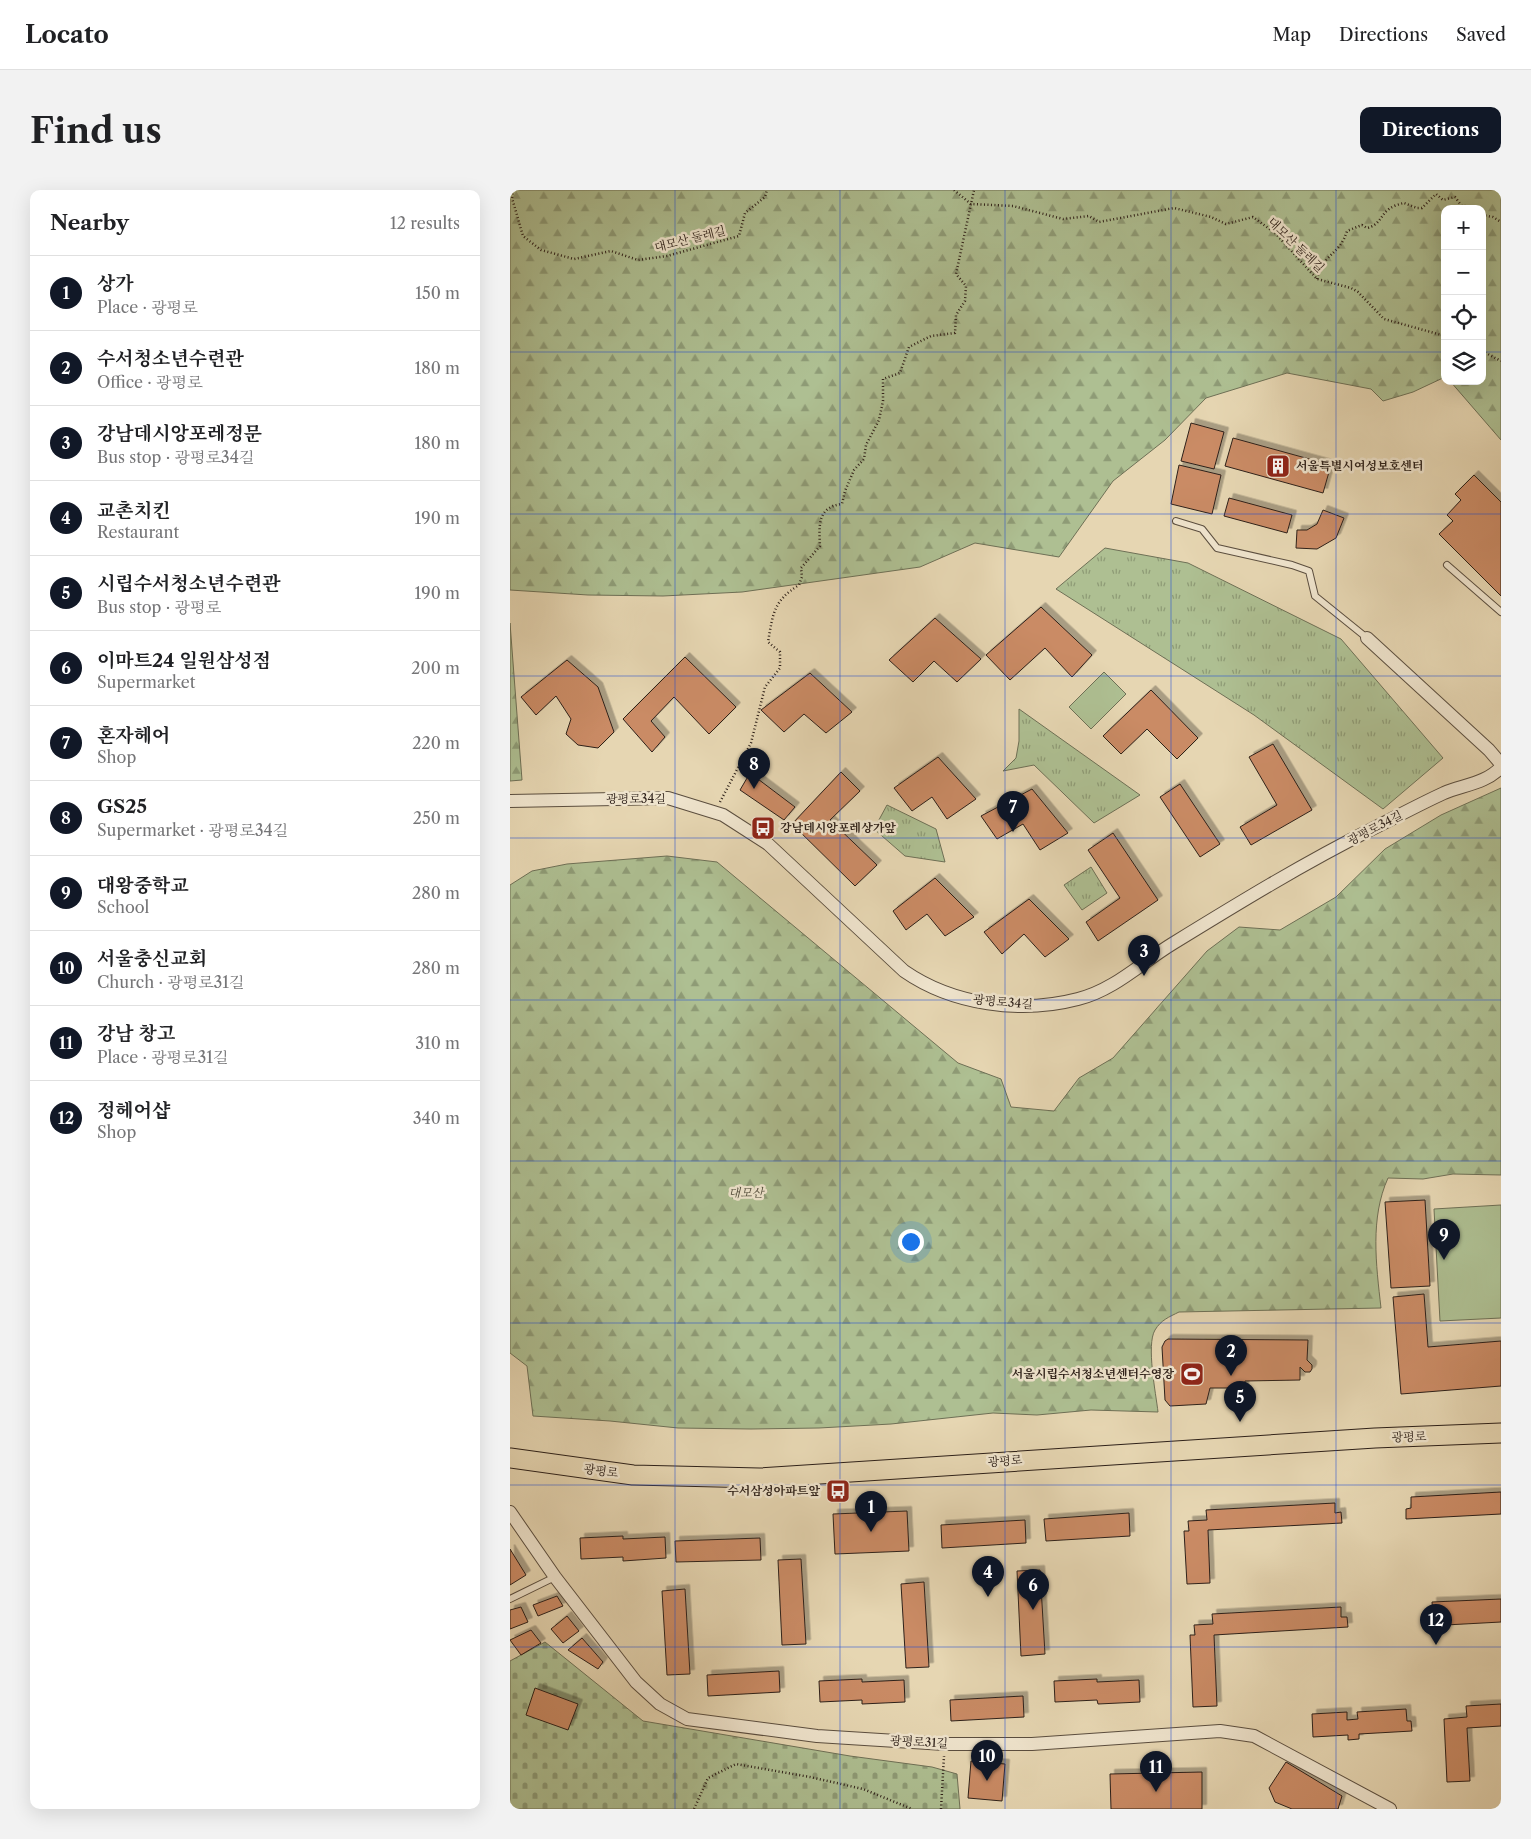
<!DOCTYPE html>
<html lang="en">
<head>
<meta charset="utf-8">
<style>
	:root { --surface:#fff; --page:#f2f2f2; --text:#202124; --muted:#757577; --line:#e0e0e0; --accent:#111827 }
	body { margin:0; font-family:"Libre Caslon Text","Noto Serif KR",serif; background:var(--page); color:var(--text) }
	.controls { position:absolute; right:15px; top:15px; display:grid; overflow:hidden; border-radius:10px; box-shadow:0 5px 20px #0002 }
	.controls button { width:45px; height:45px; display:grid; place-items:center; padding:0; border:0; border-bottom:1px solid var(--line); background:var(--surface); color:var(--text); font:25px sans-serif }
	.you { position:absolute; left:400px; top:1051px; width:18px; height:18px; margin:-12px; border:4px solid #fff; border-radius:50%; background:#1a73e8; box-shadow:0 0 0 8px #1a73e833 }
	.badge { display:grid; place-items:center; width:32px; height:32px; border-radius:50%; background:var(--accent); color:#fff; font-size:16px; font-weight:700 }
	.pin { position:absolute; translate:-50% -41px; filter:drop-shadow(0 1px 2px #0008) }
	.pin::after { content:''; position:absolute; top:26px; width:18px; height:15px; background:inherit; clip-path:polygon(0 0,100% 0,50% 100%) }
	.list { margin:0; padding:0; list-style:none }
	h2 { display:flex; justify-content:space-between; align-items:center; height:65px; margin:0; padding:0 20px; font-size:21px }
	h2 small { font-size:16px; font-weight:400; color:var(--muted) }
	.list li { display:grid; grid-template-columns:32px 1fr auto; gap:15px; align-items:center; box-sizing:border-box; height:75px; padding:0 20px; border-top:1px solid var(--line) }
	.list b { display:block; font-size:19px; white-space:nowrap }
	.list p { margin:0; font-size:16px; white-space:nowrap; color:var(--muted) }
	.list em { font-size:16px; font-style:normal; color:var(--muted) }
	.icon { flex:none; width:28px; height:28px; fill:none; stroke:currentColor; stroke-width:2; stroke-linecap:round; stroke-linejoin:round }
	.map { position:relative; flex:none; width:991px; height:1619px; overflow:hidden; border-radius:10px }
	header { display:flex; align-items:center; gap:30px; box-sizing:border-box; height:70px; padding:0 25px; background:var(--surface); border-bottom:1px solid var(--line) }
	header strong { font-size:24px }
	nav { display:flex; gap:28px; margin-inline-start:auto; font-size:18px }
	.intro { display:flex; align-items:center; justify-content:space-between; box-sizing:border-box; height:120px; padding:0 30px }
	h1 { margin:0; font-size:35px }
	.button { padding:12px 22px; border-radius:10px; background:var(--accent); color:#fff; font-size:18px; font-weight:700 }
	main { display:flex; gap:30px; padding:0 30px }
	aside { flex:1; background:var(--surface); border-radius:10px; box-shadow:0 5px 20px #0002 }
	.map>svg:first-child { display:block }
	.forest { fill:url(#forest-firs); stroke:#6e7056 }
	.cemetery { fill:url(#cemetery-stones); stroke:#6e7056 }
	.park { fill:url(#park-tufts); stroke:#6e7056 }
	.pitch { fill:#aebf92; stroke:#6e7056 }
	.building { fill:#ca8b65; stroke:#2d2019; filter:url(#shadow) }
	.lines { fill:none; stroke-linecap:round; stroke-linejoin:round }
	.lane-casing { stroke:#5b4e3f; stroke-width:8 }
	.street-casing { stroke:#5b4e3f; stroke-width:14 }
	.primary-casing { stroke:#2d2019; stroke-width:21 }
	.path { stroke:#2d2019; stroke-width:2.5; stroke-dasharray:1 2.5; stroke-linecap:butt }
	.lane { stroke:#efe4cd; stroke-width:6 }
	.street { stroke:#efe4cd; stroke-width:12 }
	.primary { stroke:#e6d6b2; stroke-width:19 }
	.grid { fill:none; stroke:#1d4ed8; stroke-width:1; stroke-opacity:0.55 }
	.labels { text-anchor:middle; stroke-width:5; stroke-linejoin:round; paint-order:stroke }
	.street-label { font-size:12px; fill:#2d2019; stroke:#efe4cd }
	.poi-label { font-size:12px; font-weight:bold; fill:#2d2019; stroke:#efe4cd; text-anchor:start }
	.park-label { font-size:12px; font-style:italic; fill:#4d4837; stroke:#efe4cd }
</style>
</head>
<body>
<header>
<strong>Locato</strong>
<nav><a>Map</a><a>Directions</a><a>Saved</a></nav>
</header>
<div class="intro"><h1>Find us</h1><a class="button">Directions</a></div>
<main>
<aside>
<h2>Nearby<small>12 results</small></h2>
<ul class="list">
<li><span class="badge">1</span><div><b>상가</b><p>Place · 광평로</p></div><em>150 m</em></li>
<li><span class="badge">2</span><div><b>수서청소년수련관</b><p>Office · 광평로</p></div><em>180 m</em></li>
<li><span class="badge">3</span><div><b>강남데시앙포레정문</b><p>Bus stop · 광평로34길</p></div><em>180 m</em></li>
<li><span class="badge">4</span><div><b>교촌치킨</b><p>Restaurant</p></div><em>190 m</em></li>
<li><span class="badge">5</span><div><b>시립수서청소년수련관</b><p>Bus stop · 광평로</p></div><em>190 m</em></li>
<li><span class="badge">6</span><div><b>이마트24 일원삼성점</b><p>Supermarket</p></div><em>200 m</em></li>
<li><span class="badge">7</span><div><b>혼자헤어</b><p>Shop</p></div><em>220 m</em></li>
<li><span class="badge">8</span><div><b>GS25</b><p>Supermarket · 광평로34길</p></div><em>250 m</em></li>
<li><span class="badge">9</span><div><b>대왕중학교</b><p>School</p></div><em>280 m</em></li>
<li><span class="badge">10</span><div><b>서울충신교회</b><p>Church · 광평로31길</p></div><em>280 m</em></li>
<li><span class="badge">11</span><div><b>강남 창고</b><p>Place · 광평로31길</p></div><em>310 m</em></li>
<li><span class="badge">12</span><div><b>정헤어샵</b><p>Shop</p></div><em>340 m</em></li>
</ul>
</aside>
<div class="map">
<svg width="991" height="1619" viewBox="0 0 991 1619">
	<defs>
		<pattern id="forest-firs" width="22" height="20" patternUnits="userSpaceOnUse" patternTransform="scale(1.25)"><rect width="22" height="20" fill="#aebf92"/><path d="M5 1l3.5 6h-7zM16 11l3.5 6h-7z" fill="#8e9b76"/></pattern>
		<pattern id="cemetery-stones" width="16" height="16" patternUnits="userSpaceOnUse" patternTransform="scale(1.25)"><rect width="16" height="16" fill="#aebf92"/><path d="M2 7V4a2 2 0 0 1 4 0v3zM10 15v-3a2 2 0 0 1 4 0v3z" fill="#8e9b76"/></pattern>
		<pattern id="park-tufts" width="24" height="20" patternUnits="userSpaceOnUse" patternTransform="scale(1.25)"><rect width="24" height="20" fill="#aebf92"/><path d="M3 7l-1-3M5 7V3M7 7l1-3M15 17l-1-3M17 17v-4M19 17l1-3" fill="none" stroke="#8e9b76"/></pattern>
		<filter id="shadow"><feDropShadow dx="4.5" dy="-4.5" stdDeviation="0" flood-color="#0004"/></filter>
	</defs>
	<rect width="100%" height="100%" fill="#e6d6b2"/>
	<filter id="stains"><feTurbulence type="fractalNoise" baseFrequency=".004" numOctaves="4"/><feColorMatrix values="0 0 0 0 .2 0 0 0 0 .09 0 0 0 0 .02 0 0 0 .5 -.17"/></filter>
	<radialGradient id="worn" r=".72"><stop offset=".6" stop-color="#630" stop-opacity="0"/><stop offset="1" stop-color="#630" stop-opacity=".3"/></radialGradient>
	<g class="forest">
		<path d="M0,0H991V250L940,191H972V19H935V187L903,202L873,211L861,199L777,183L696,208L655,250L603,291L549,367L465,353L410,377L232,402L153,406L78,405L0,400Z"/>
		<path d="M0,433L12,590L0,591Z"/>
		<path d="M991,598V985L943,984L913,989L878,988C860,1028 866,1074 871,1118L669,1122C659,1127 651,1130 645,1140C636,1155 646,1204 648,1222L581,1220L527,1225L483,1223L381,1234L309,1238L241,1239L168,1238L100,1231L23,1226L17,1176L0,1163V695L22,681L57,674L157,666L207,672L448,873L491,889L501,917L544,921L569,888L603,868L697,761L729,737L770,740L826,707L875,659L931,625Z"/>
	</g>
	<path class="cemetery" d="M35,1452L133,1531L340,1566L422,1577L447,1584L450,1619H0V1471Z"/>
	<g class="park">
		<path d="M595,358L678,373L831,449L933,568L873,619L744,525L546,399Z"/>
		<path d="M509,519L630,605L584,633L524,575L493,581L506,568L509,551Z"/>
		<path d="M377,615L426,639L435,672L395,666L364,639Z"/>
		<path d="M581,677L597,703L572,720L554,695Z"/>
	</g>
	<g class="pitch">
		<path d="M594,482L616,504L581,539L559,517Z"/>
		<path d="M991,1015V1128L930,1131L924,1019Z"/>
	</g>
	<g class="building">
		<path d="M681,233L714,242L704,279L671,271Z"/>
		<path d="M723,248L821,275L813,303L715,276Z"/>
		<path d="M669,275L711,285L702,324L661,314Z"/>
		<path d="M964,285L991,312V406L929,344L943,331L937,325L951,310L945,304Z"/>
		<path d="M719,308L782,325L777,343L714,326Z"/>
		<path d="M813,320L834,328L826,348L807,359L786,358L787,340H797L807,334Z"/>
		<path d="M531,417L582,465L562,487L535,458L500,490L476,465Z"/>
		<path d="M425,428L471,469L447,492L424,471L403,492L379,470Z"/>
		<path d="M175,467L226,517L199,544L164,507L141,531L155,547L142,562L113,529Z"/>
		<path d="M57,470L88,497L104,542L88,558L68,555L56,544L61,529L46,506L26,525L11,507Z"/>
		<path d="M300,483L342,522L316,543L294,524L274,542L251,520Z"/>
		<path d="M641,500L688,548L667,569L637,539L611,564L593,546Z"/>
		<path d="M763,554L802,620L741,655L730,637L767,615L739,567Z"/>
		<path d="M428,567L466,609L437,629L422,607L402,621L384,598Z"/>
		<path d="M331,582L350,601L320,630L367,675L345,696L282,634Z"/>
		<path d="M240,583L285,617L274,630L230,600Z"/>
		<path d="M670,594L710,654L690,667L650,607Z"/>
		<path d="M522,599L558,643L530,660L513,634L487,649L471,626Z"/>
		<path d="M603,643L648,710L588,751L576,732L610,708L578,660Z"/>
		<path d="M425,688L464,727L435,746L417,724L396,740L383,721Z"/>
		<path d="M519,709L559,749L535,767L514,744L492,764L474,742Z"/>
		<path d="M915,1010L920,1096L881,1098L875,1012Z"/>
		<path d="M914,1104L918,1157L991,1151V1196L891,1204L883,1107Z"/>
		<path d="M658,1149L798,1150L797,1170L802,1175V1179L800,1182H795L790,1177V1190L735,1191L734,1198H700L696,1214L660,1216L655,1210L652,1157L655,1151Z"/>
		<path d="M991,1302V1324L896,1329V1319L901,1318V1307Z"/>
		<path d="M825,1313V1323L831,1322L832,1333L698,1340L700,1393L677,1394L674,1341H679L678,1331L697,1330L696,1320Z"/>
		<path d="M397,1321L399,1361L325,1364L323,1324Z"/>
		<path d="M619,1323L620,1346L536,1351L534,1329Z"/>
		<path d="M515,1330L516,1353L432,1358L431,1335Z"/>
		<path d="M113,1346V1349L155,1347L156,1368L113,1371V1367L71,1369L70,1348Z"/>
		<path d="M250,1348L251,1370L166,1372L165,1351Z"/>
		<path d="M0,1359L16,1385L0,1395Z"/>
		<path d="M291,1369L296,1454L272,1455L268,1370Z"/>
		<path d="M530,1380L535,1464L511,1466L507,1381Z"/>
		<path d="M414,1392L419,1477L396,1478L391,1394Z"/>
		<path d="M175,1399L180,1484L157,1485L152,1401Z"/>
		<path d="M47,1406L53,1416L28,1426L23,1415Z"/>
		<path d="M991,1409V1432L917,1436V1425H923L922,1412Z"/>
		<path d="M11,1417L18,1432L0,1439V1420Z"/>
		<path d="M831,1417V1427H837L838,1437L704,1445L707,1516L683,1517L680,1445H685L684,1435L703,1434L702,1424Z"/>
		<path d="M57,1426L69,1441L53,1453L41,1439Z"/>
		<path d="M21,1440L31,1453L11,1465L0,1450Z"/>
		<path d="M72,1448L93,1472L88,1479L58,1460Z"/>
		<path d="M269,1481L270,1502L198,1506L197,1485Z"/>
		<path d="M352,1489V1492L394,1490L395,1512L352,1514V1510L310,1512L309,1491Z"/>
		<path d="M587,1489V1492L629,1490L630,1512L588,1514L587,1510L545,1512L544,1491Z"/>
		<path d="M25,1498L68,1514L58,1540L16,1525Z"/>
		<path d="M513,1506L514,1527L441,1531L440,1510Z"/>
		<path d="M991,1514V1536L957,1538L960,1591L937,1592L934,1529L957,1527L956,1516Z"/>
		<path d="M896,1519L897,1531H901L902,1541L849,1544V1549L838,1550V1545L803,1547L802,1524L837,1522V1530L848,1529L847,1522Z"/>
		<path d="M461,1571L495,1574L492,1611L458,1608Z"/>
		<path d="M776,1572L832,1606L828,1619H782L765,1612L759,1598Z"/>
		<path d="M692,1582V1619H601L600,1584Z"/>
	</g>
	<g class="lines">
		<g class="lane-casing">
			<g id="lane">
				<path d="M666,331L692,339L707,358L782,375L799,381L805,406L857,448"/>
				<path d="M937,375L991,422"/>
				<path d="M0,1409L45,1387"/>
			</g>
		</g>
		<g class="street-casing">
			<g id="street">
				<path d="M857,448L979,560L991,574"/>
				<path d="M0,611L158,608L213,625L258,654L394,781C443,815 511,824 568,809C604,800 631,773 662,754C727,714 794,673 862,639C886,627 910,614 934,603C953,595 977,593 991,577"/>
				<path d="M0,1322L45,1387L126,1492L150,1514L177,1529L307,1546L434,1554H522L710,1541L744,1546L880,1619"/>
			</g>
		</g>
		<g class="primary-casing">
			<path id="primary" d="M0,1268L123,1285L249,1288L865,1248L991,1243"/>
		</g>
		<g class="path">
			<path d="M3,0L2,8L13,46L31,60L64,69L101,61L128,70L157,66L229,46L235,23L255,7L257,0"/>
			<path d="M444,0L461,14L503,16L553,29L579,26L589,32L664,18L701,27L716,34L743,27L765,43L807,89L841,98L848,102L874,129L935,146"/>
			<path d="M972,25L983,27L991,32"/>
			<path d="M807,89C812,64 830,65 837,41L852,35L857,38C870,35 870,26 879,19C883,16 889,14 894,13L907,18H912L926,4L933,10L945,7L954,19"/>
			<path d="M972,161L991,171"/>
			<path d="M210,612L241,553L255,497L270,478V462L258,452C263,424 263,411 289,395L292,387L291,378L310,356C309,336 307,317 332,314L335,301L344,280L354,269L356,255L369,230L373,211V189L390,183L399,157L421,146L445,143L446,125L455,111L456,96L446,84L464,0"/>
			<path d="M184,1619L198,1588L226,1574L300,1587L353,1599L402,1619"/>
			<path d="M431,1619L434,1566"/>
		</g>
		<use href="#lane" class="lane"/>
		<use href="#street" class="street"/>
		<use href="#primary" class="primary"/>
	</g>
	<path class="grid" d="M165,0V1619M330,0V1619M495,0V1619M661,0V1619M826,0V1619M0,162H935M972,162H991M0,324H991M0,486H991M0,648H991M0,810H991M0,971H991M0,1133H991M0,1295H991M0,1457H991"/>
	<defs>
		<g id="building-square" transform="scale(1.25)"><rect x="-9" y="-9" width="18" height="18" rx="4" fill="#8f2418" stroke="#efe4cd"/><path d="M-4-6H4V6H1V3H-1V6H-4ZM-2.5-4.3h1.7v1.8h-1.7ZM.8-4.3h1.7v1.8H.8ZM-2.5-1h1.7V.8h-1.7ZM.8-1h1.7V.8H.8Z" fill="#fff"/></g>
		<g id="bus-square" transform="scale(1.25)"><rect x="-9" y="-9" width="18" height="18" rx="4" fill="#8f2418" stroke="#efe4cd"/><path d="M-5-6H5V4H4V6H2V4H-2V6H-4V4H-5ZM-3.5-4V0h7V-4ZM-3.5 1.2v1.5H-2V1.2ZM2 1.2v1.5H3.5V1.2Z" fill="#fff"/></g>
		<g id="stadium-square" transform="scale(1.25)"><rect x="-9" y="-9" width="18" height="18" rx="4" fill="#8f2418" stroke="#efe4cd"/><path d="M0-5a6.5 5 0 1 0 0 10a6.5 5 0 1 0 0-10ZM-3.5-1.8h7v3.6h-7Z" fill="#fff"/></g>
	</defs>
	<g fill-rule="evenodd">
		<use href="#building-square" x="768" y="276"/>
		<use href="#bus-square" x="253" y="638"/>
		<use href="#stadium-square" x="682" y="1184"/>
		<use href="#bus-square" x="328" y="1301"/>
	</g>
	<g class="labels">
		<g class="street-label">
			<text transform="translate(180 49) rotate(-14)" y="4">대모산 둘레길</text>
			<text transform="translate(786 55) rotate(44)" y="4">대모산 둘레길</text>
			<text x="126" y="613">광평로34길</text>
			<text transform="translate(865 638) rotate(-27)" y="4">광평로34길</text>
			<text transform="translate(493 812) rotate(5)" y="4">광평로34길</text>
			<text transform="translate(899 1247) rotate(-2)" y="4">광평로</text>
			<text transform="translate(495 1271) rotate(-4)" y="4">광평로</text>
			<text transform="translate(91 1281) rotate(7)" y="4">광평로</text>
			<text transform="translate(409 1552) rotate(3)" y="4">광평로31길</text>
		</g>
		<g class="poi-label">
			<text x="786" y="280">서울특별시여성보호센터</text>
			<text x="270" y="642">강남데시앙포레상가앞</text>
			<text x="664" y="1188" text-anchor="end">서울시립수서청소년센터수영장</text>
			<text x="310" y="1305" text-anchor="end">수서삼성아파트앞</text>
		</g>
		<g class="park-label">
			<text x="236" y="1007">대모산</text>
		</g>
	</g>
	<rect width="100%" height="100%" filter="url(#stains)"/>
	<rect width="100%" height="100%" fill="url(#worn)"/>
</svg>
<div class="controls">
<button>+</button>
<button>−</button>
<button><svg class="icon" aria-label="locate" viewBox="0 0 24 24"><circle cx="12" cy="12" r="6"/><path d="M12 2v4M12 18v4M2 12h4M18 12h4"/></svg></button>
<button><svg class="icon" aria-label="layers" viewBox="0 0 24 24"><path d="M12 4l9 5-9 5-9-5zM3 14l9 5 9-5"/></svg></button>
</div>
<div class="you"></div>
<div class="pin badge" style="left:361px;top:1342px">1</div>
<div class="pin badge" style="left:721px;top:1186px">2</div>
<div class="pin badge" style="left:634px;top:786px">3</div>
<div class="pin badge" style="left:478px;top:1407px">4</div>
<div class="pin badge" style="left:730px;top:1232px">5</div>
<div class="pin badge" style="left:523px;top:1420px">6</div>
<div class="pin badge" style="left:503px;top:642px">7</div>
<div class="pin badge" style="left:244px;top:599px">8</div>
<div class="pin badge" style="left:934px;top:1070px">9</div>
<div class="pin badge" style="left:477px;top:1591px">10</div>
<div class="pin badge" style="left:646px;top:1602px">11</div>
<div class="pin badge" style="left:926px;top:1455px">12</div>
</div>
</main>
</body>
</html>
